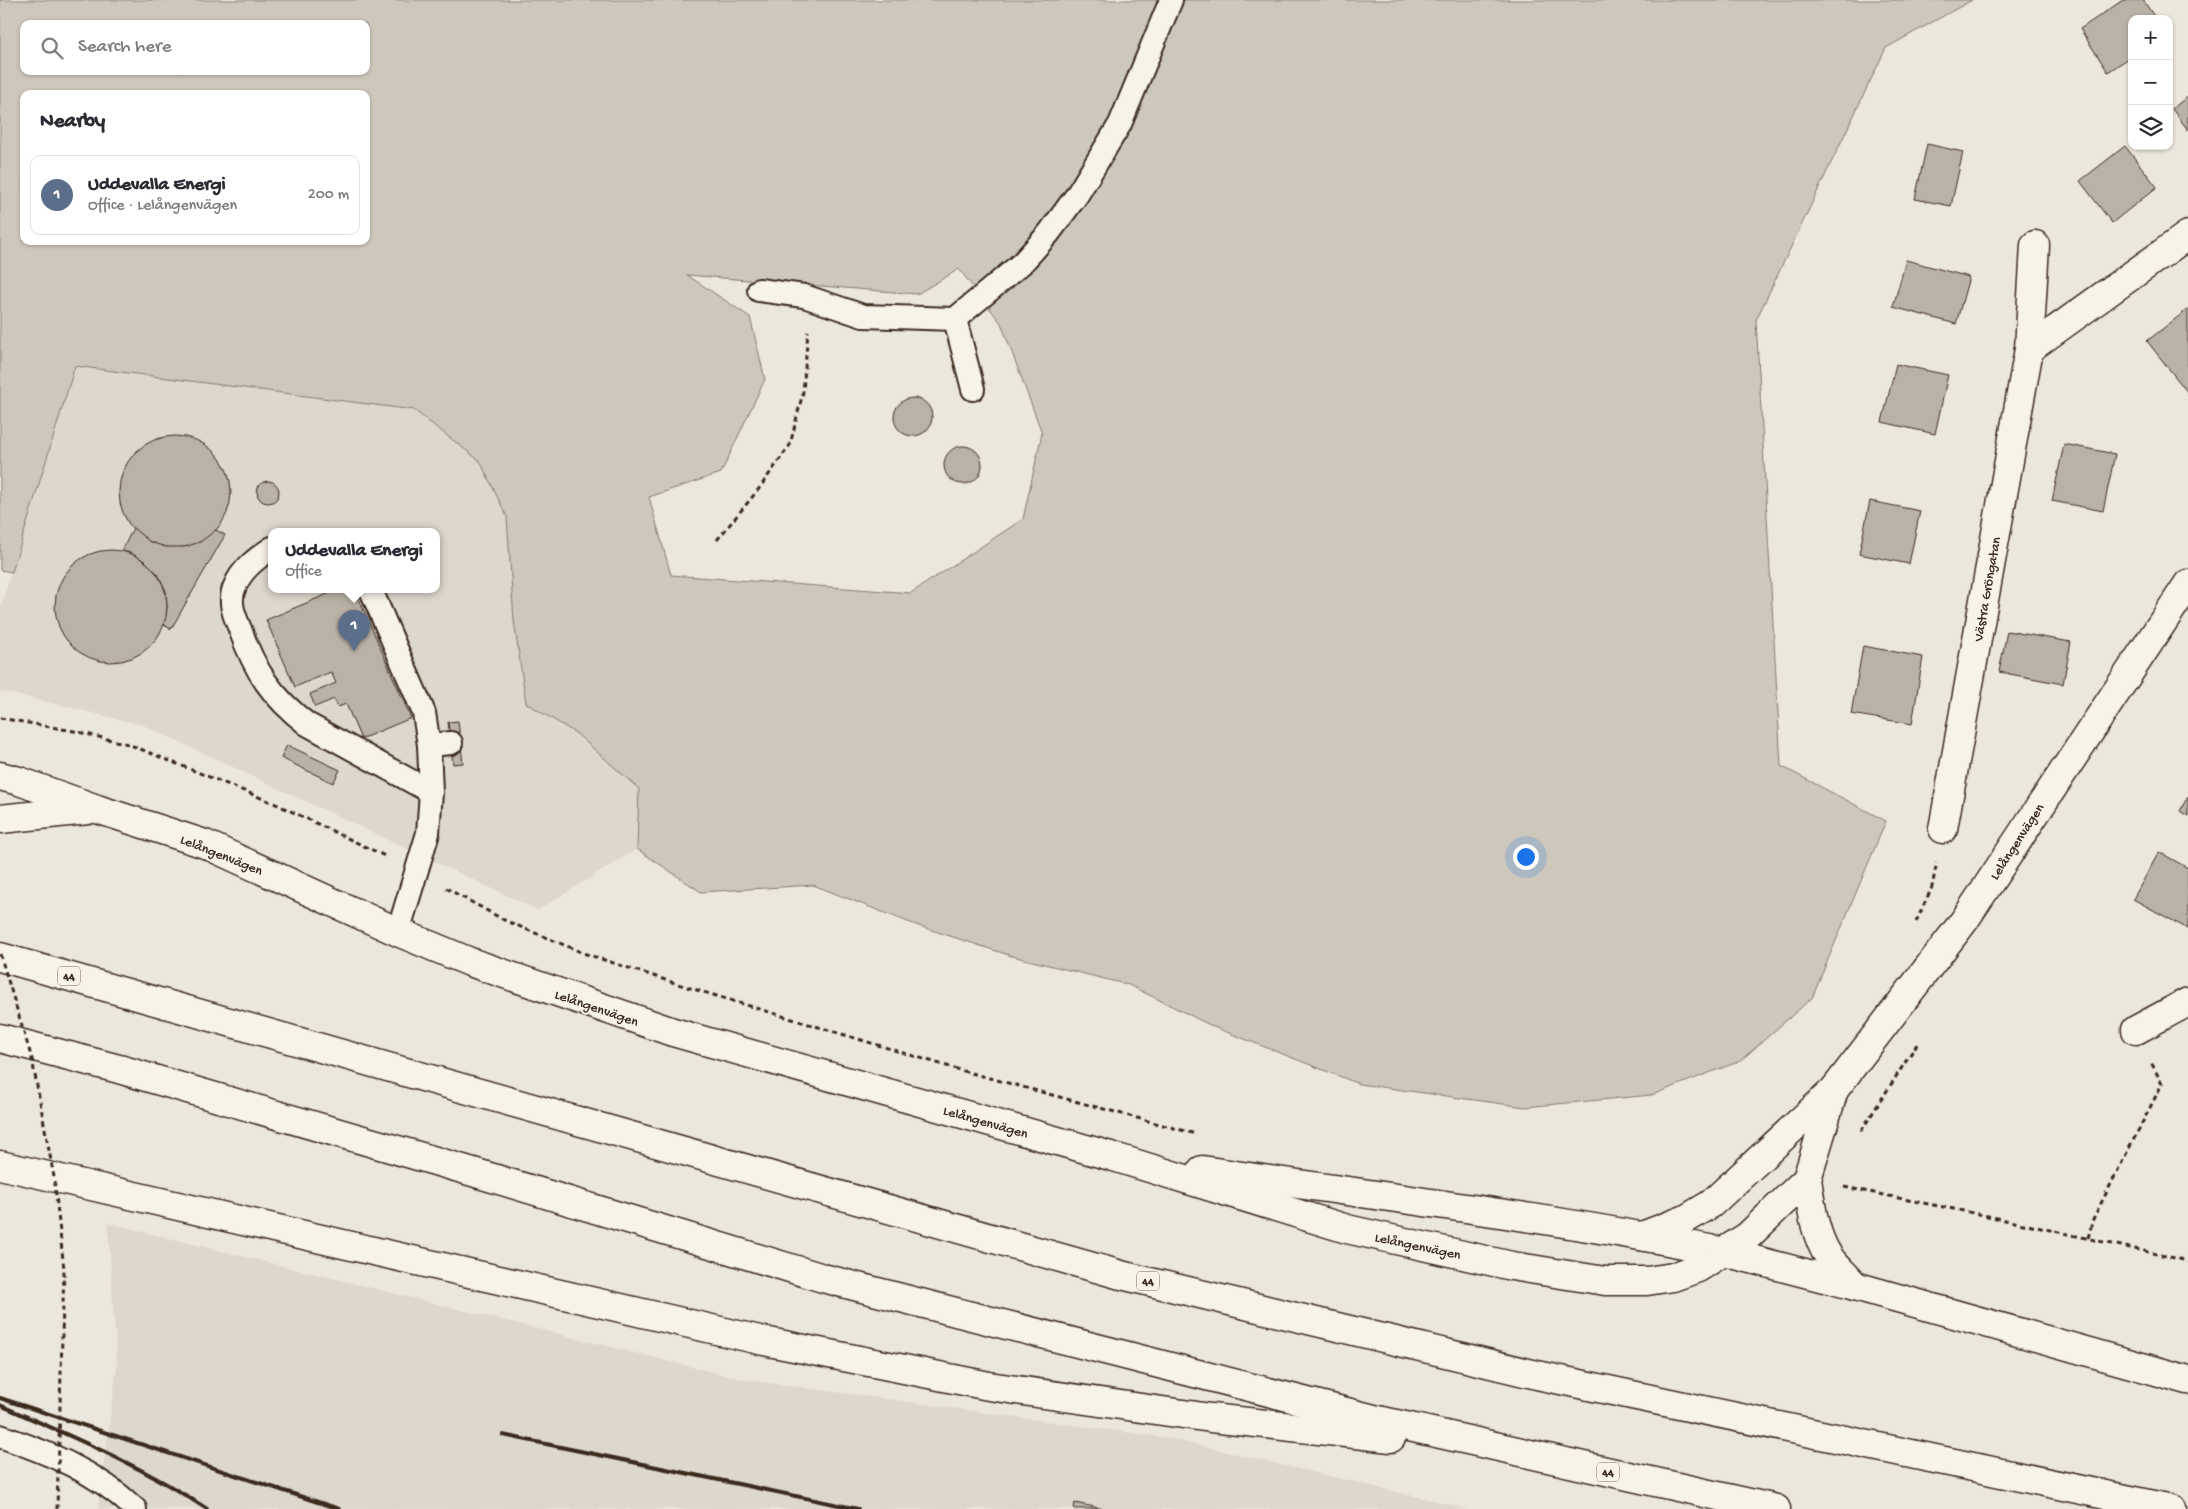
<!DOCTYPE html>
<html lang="en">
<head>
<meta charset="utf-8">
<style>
	:root { --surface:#fff; --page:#f7f7f7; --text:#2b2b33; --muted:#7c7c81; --line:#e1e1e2; --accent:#1a73e8 }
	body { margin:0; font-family:"Gochi Hand",sans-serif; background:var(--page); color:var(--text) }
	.controls { position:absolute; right:15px; top:15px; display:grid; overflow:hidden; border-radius:10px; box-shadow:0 1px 4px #0004 }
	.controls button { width:45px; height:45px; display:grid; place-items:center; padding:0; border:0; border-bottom:1px solid var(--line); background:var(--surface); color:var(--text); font:25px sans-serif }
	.you { position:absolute; left:1525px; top:856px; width:18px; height:18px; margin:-12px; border:4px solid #fff; border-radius:50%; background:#1a73e8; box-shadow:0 0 0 8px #1a73e833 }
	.badge { display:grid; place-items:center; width:32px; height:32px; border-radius:50%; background:var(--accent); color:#fff; font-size:16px; font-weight:700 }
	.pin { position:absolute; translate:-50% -41px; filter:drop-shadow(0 1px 2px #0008) }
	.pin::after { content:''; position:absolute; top:26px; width:18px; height:15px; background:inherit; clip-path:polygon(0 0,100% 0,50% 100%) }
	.popup { position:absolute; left:268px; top:528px; width:172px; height:65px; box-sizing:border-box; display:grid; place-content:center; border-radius:10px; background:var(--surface); filter:drop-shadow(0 1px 4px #0005); font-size:16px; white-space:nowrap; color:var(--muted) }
	.popup b { font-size:19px; color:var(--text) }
	.popup::after { content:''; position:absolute; left:50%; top:100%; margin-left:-10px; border:10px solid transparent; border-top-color:var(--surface) }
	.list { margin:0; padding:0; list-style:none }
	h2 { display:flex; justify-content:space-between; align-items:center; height:65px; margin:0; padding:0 20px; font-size:21px }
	h2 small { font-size:16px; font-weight:400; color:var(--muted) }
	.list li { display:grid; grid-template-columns:32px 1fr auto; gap:15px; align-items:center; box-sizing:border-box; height:80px; margin:0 10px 10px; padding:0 10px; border:1px solid var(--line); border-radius:10px }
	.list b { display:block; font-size:19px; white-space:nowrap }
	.list p { margin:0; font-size:16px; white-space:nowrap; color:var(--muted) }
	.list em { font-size:16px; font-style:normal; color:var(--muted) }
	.icon { flex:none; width:28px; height:28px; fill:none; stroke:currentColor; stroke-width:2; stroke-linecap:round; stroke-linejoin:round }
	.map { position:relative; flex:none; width:2188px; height:1509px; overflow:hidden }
	.search { position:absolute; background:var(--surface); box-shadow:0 1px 4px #0004; left:20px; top:20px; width:350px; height:55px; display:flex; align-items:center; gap:12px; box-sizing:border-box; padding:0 18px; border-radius:10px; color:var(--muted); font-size:19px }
	.panel { position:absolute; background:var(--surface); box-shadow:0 1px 4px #0004; left:20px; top:90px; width:350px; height:155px; border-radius:10px }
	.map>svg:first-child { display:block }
	.built { fill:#ddd7cc; fill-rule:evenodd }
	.green { fill:#cec8bc; stroke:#84796d; fill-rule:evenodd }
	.building { fill:#bab2a7; stroke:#3b2a1e }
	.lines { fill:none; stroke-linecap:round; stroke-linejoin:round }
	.lane-casing { stroke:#3b2a1e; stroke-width:26 }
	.street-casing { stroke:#3b2a1e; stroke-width:31 }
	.secondary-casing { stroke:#3b2a1e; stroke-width:31 }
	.highway-casing { stroke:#3b2a1e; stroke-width:31 }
	.path { stroke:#3b2a1e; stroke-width:3; stroke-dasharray:5 4; stroke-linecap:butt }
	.lane { stroke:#f7f3e8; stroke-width:22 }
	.street { stroke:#f7f3e8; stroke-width:28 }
	.secondary { stroke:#f7f3e8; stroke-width:28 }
	.highway { stroke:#f7f3e8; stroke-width:28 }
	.rail { stroke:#3b2a1e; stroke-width:4 }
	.path-bridge { stroke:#3b2a1e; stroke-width:3; stroke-dasharray:5 4; stroke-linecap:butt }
	.labels { text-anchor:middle; stroke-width:4; stroke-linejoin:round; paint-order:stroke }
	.shield { fill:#f7f3e8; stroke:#73665b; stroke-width:1 }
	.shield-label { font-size:12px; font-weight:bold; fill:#3b2a1e }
	.street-label { font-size:14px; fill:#3b2a1e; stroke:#f7f3e8 }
</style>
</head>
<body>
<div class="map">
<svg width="2188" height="1509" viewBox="0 0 2188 1509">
	<rect width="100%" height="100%" fill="#ece7dc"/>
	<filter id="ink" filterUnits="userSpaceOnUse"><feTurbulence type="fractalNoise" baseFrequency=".02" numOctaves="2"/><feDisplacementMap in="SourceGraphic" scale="10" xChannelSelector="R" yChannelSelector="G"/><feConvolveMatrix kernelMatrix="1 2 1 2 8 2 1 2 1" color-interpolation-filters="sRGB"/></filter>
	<g filter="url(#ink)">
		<g class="built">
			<path d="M75,366L414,410L480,461L507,517L514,621L526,703L577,734L639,789L637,849L538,910L143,725L0,691V609ZM272,532H436V590H272Z"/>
			<path d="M108,1223L741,1379L1168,1438L1469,1509H98L117,1366Z"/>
		</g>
		<path class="green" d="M0,0H1972L1886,48L1756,320L1781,766L1886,821L1812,998L1740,1061L1652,1095L1525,1107L1359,1084L1214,1027L1129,985L1012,956L916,925L813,885L701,892L637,849L639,789L577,734L526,703L514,621L507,517L480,461L414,410L75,366L12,572L0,570ZM24,24H366V71H24ZM24,94H366V241H24ZM959,269L1001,323L1042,433L1023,519L911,593L671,575L649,497L721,473L765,379L750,317L687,275L917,294Z"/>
		<g class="building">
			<path d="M2123,0H2143L2156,19H2132V56L2108,72L2080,29Z"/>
			<path d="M2188,96V130L2172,109Z"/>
			<path d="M1927,144L1963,152L1951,206L1915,199Z"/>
			<path d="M2125,146L2157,187L2112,223L2080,181Z"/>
			<path d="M1906,260L1969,277L1956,324L1893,307Z"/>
			<path d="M2188,309V393L2147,341Z"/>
			<path d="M1896,364L1948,375L1935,434L1882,422Z"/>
			<circle cx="913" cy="417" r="19"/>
			<circle cx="175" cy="492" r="56"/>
			<path d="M2064,444L2115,454L2103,511L2052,501Z"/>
			<circle cx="963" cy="465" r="19"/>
			<circle cx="268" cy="492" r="11"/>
			<path d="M1870,501L1920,511L1909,564L1859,554Z"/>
			<path d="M133,528L150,542L166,547H184L200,542L216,530L225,535L171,629L164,625L167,608L166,591L158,574L146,562L131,553L122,551Z"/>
			<circle cx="111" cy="606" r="56"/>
			<path d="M337,590H355L411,718L361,739L346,704L338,707L334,699L315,707L310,694L336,683L331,672L295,687L266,620Z"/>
			<path d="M2007,631L2071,642L2063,684L1999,672Z"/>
			<path d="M1863,646L1923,657L1912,724L1851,714Z"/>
			<path d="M458,721L463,763L453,764L448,722Z"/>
			<path d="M287,745L340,770L333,783L281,758Z"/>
			<path d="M2188,796V816L2180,811Z"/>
			<path d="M2159,852L2188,868V929L2133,899Z"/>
			<path d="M1075,1503L1104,1509H1074Z"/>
		</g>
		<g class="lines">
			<g class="lane-casing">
				<g id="lane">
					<path d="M759,290L804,296L863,316L955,319"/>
					<path d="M973,389L955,319L1022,263L1049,233L1077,195L1120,124L1171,0"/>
					<path d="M272,548C257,558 242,569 235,586C228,601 234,615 240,629C255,671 271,696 307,724L431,792"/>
					<path d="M371,590L424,713L429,745L431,792L428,833L398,932"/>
					<path d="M429,745L451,743"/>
					<path d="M0,1436C49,1453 97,1472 135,1509"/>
				</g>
			</g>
			<g class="street-casing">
				<g id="street">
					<path d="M2029,349L2188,235"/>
					<path d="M1943,829L2029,349L2035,245"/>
					<path d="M2136,1030L2188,1002"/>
				</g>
			</g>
			<g class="secondary-casing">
				<g id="secondary">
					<path d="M0,776L19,781L97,809L205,844L398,932L470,962L673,1032L1114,1157L1347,1229L1512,1266L1605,1281H1647L1673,1277L1698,1268L1748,1236L1807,1179L1834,1090"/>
					<path d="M0,819L88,810"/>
					<path d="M1202,1170C1376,1196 1552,1217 1724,1252"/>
					<path d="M1642,1236L1686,1219L1711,1204L1834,1090L1964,921L2188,584"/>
				</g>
			</g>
			<g class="highway-casing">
				<g id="highway">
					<path d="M0,957L1121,1275L1537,1375L2172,1509"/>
					<path d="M0,1038L119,1069L473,1172L823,1278L1378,1420L1776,1509"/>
					<path d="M0,1165L764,1341L989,1386L1211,1418L1391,1438"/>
					<path d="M1807,1179C1811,1205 1814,1234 1829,1257C1836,1267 1847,1276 1855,1286"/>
					<path d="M1724,1252L1855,1286L2188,1380"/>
				</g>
			</g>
			<g class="path">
				<path d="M717,540L758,490L790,445L803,392L808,331"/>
				<path d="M0,718L74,731L128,744L276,804L387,857"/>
				<path d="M446,888L504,920L586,954L687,987L960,1070L1196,1134"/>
				<path d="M1916,922L1932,887L1937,862"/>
				<path d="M1861,1131L1917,1044"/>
				<path d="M1844,1187L1983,1215L2188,1261"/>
				<path d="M2088,1238L2093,1219L2162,1084L2151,1062"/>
			</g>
			<use href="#lane" class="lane"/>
			<use href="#street" class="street"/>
			<use href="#secondary" class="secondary"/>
			<use href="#highway" class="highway"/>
			<g class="rail">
				<path d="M0,1398L339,1509"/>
				<path d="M0,1405C70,1436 143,1466 207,1509"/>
				<path d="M503,1435L858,1509"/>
			</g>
			<path class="path-bridge" d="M0,954L32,1059L54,1177L64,1269L57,1509"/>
		</g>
	</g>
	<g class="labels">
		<g class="shield">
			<rect x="58" y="966.5" width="22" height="19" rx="4"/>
			<rect x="1137" y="1271.5" width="22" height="19" rx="4"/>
			<rect x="1597" y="1462.5" width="22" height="19" rx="4"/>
		</g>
		<g class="shield-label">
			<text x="69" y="980">44</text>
			<text x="1148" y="1285">44</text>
			<text x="1608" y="1476">44</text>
		</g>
		<g class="street-label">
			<text transform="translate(1986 589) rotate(-80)" y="5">Västra Gröngatan</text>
			<text transform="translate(2016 841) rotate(-57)" y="5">Lelångenvägen</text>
			<text transform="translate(222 854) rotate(22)" y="5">Lelångenvägen</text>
			<text transform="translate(597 1007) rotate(19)" y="5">Lelångenvägen</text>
			<text transform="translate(986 1121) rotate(16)" y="5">Lelångenvägen</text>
			<text transform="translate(1418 1245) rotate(12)" y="5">Lelångenvägen</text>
		</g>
	</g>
</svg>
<div class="controls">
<button>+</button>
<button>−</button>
<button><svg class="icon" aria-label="layers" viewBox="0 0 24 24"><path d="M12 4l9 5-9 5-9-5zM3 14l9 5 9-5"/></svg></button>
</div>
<div class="you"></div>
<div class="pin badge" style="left:354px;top:651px;background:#5c6f8a">1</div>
<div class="popup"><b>Uddevalla Energi</b>Office</div>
<div class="search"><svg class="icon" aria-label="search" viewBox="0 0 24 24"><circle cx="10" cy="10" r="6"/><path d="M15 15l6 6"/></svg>Search here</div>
<section class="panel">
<h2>Nearby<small></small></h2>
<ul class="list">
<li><span class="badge" style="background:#5c6f8a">1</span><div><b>Uddevalla Energi</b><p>Office · Lelångenvägen</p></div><em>200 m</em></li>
</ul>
</section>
</div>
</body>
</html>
